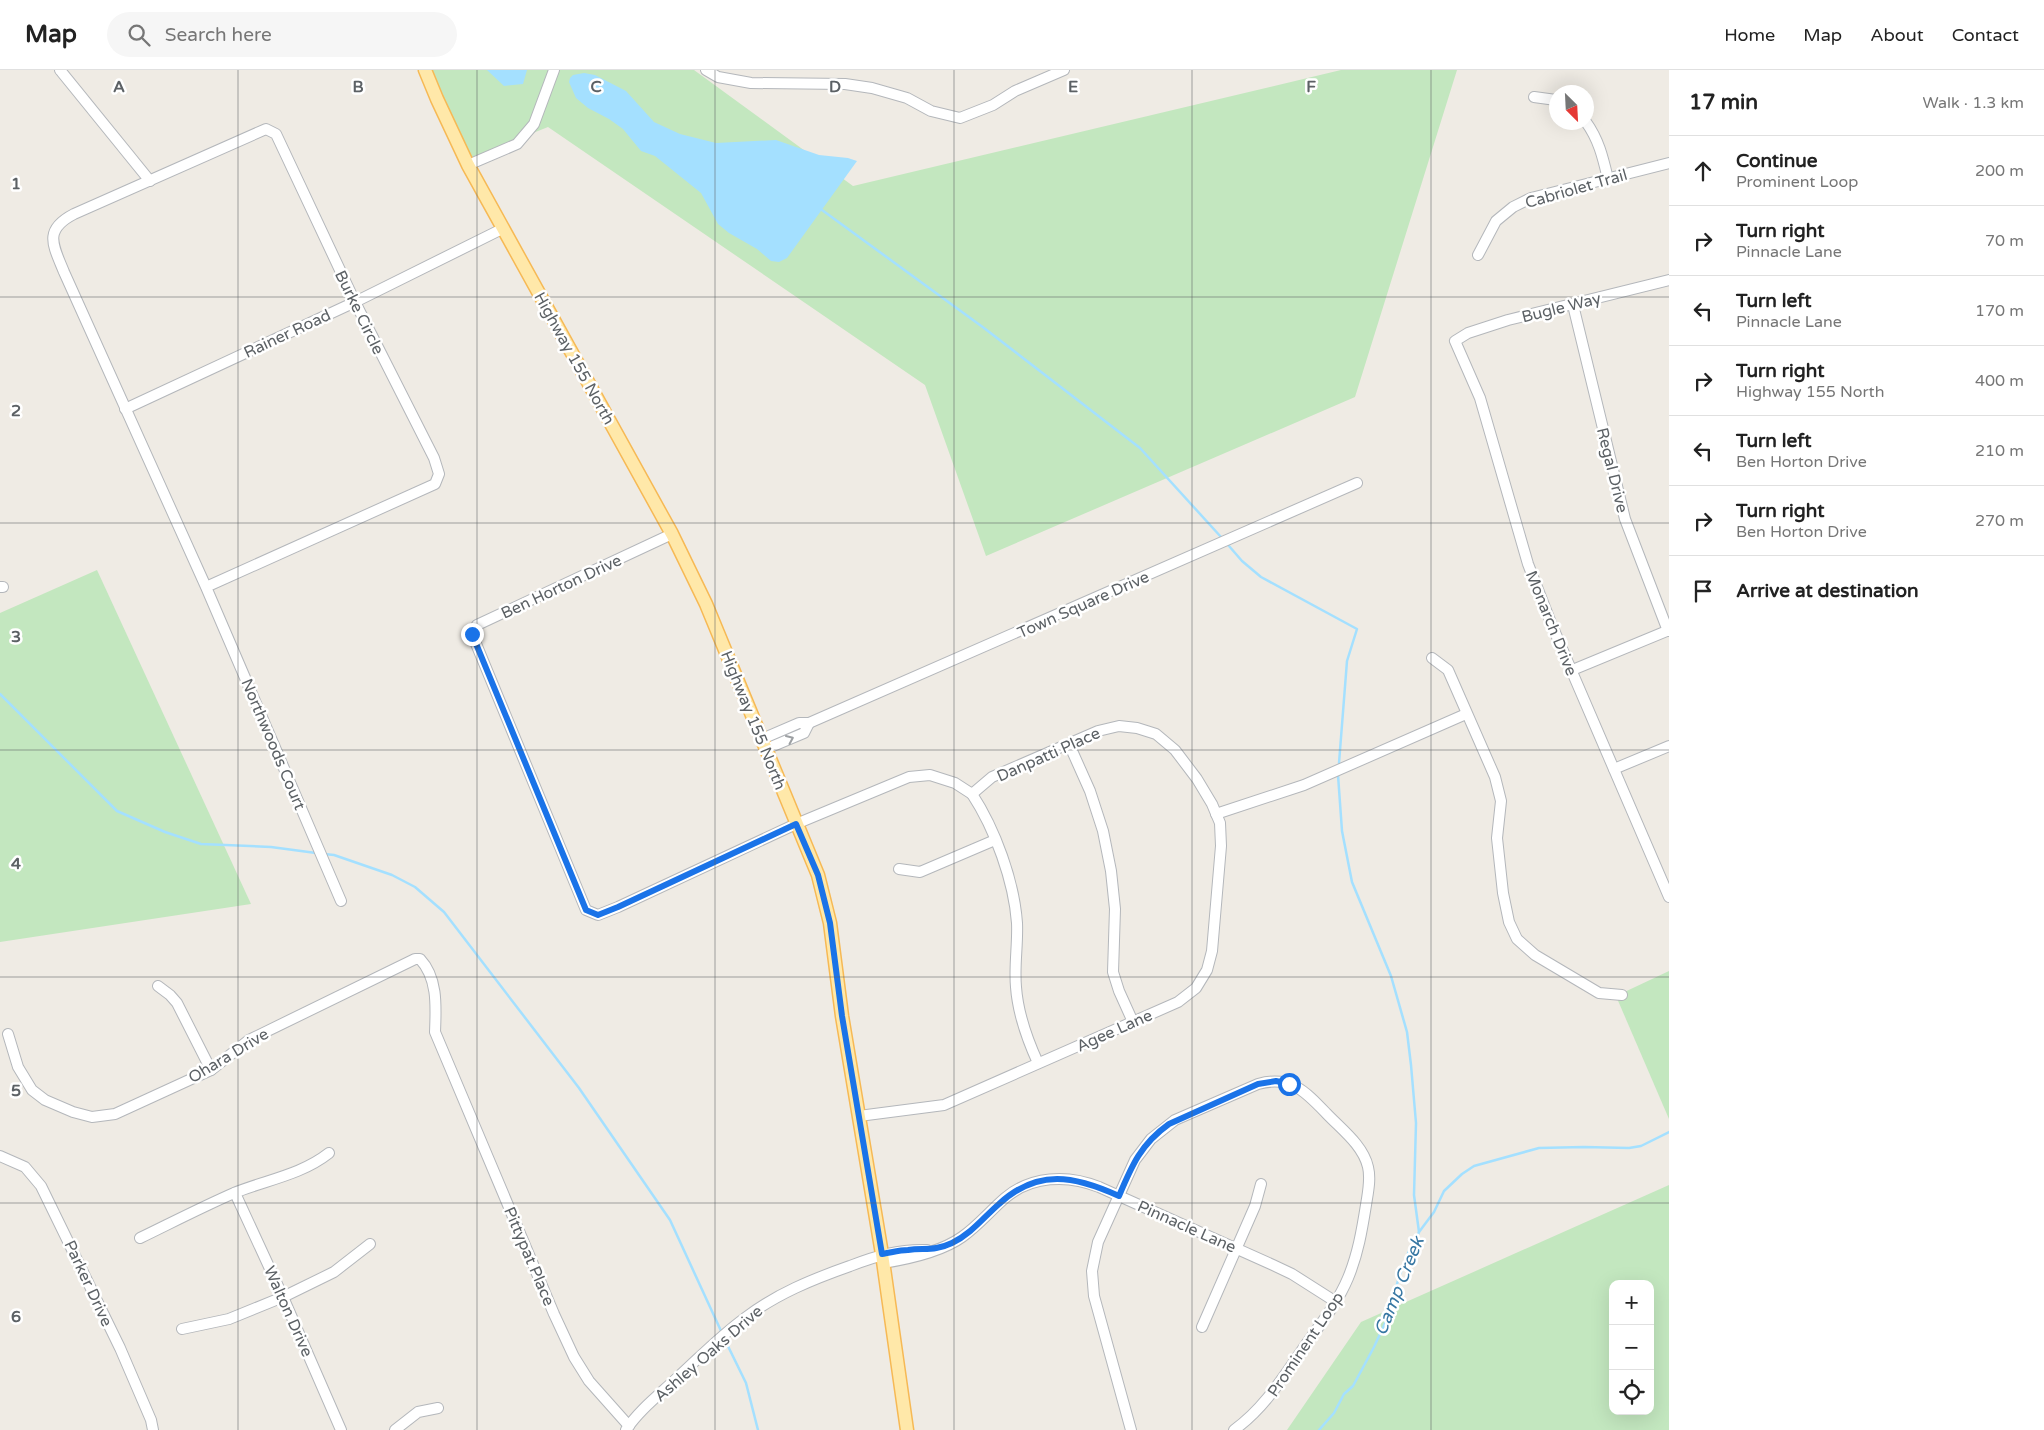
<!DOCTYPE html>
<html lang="en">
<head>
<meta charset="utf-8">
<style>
	:root { --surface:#fff; --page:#f6f6f6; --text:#222; --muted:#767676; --line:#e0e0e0 }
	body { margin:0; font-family:"Varela Round",sans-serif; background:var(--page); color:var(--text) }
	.controls { position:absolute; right:15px; bottom:15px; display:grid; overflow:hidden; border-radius:10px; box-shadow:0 5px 20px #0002 }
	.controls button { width:45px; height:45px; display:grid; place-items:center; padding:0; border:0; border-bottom:1px solid var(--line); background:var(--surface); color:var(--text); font:25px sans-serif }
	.compass { position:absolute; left:1549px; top:15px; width:45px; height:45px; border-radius:50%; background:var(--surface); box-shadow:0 5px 20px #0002; rotate:156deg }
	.stop { position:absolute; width:15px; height:15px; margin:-11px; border:4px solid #1a73e8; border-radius:50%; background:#fff }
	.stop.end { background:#1a73e8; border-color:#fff; box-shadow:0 1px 5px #0008 }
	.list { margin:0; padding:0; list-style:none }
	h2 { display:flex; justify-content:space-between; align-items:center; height:65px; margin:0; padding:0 20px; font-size:21px }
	h2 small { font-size:16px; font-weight:400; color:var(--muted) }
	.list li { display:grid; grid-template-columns:32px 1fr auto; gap:15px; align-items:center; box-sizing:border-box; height:70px; padding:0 20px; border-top:1px solid var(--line) }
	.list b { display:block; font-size:19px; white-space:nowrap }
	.list p { margin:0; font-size:16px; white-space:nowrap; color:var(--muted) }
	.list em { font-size:16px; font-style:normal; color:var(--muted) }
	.icon { flex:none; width:28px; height:28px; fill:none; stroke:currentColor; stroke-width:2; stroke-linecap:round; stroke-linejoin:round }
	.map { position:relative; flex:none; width:1669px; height:1360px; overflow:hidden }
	header { display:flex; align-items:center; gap:30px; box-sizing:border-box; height:70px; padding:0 25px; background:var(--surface); border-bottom:1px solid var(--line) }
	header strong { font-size:24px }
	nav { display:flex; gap:28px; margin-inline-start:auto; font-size:18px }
	.search { width:350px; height:45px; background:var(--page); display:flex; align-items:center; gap:12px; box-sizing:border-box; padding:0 18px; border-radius:28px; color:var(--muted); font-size:19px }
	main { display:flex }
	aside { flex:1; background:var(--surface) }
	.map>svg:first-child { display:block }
	.green { fill:#c3e7bf; fill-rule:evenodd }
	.water { fill:#a4e0ff }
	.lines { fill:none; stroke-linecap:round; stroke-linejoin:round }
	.stream { stroke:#a4e0ff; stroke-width:2.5 }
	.minor-casing { stroke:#b4b7bb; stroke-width:12 }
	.major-casing { stroke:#f6b955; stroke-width:15 }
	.minor { stroke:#fff; stroke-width:10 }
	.major { stroke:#ffe8a9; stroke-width:12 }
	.oneway { stroke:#9da0a3 }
	.route { stroke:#1a73e8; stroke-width:6 }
	.grid { fill:none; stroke:#5c6165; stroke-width:1; stroke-opacity:0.55 }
	.labels { text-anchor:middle; stroke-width:5; stroke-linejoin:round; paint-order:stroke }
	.street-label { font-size:16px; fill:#5c6165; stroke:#fff }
	.water-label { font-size:18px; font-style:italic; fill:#3777a3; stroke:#fff }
	.grid-label { font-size:16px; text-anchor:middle; font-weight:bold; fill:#5c6165; stroke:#fff; stroke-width:5; stroke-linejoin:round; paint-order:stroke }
</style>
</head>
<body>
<header>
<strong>Map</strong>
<div class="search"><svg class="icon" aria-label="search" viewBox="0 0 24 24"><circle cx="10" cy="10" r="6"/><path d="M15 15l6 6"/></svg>Search here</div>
<nav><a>Home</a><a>Map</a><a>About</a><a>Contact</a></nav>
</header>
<main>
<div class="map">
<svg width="1669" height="1360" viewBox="0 0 1669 1360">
	<rect width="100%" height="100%" fill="#efebe4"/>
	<g class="green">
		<path d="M426,0H694L853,116L1341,0H1457L1355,327L986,486L925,315L548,57L470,88Z"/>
		<path d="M97,500L251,834L0,872V543Z"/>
		<path d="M1669,901V1049L1616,926Z"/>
		<path d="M1669,1115V1360H1287L1361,1252ZM1613,1214H1650V1341H1613Z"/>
	</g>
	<g class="water">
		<path d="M487,0H527L523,14L504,16Z"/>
		<path d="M584,3L595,5L626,21L654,52L680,64L716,73L776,70L819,85L848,88L857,91L787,188L779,192L771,191L757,179L729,163L718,154L701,123L655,86L641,81L623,59L609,49L588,38L576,28L569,12L570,8L573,5Z"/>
	</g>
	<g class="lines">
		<g class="stream">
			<path d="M822,140L984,258L1140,378L1221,467"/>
			<path d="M1229,476L1242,491L1261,507L1357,559L1347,591L1339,693"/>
			<path d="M0,624L117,741L165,762L201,774L271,777L316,783"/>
			<path d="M1338,705L1342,761L1352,812L1391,906L1407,962L1411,995L1416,1053L1414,1125L1419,1162"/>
			<path d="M324,784L334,785L392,805L415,817L444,842L579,1018L670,1150L722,1263"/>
			<path d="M724,1268L746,1313L758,1360"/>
			<path d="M1319,1360L1334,1343L1344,1324L1353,1316L1374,1277L1387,1249L1399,1207L1409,1181L1415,1172L1419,1162L1434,1142L1444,1121L1462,1104L1474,1096L1539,1078L1584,1077L1629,1078L1641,1076L1669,1062"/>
		</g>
		<g class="minor-casing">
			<g id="minor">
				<path d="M60,0L150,111"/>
				<path d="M706,0L718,7L751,13L845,14L872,18L907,28L931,41L960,48L993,35L1015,21L1064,0"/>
				<path d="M1534,27L1556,30"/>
				<path d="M1586,52C1599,70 1603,88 1608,109"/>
				<path d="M468,95L517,74L534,54L554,0"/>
				<path d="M1478,185L1496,151L1513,137L1531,128L1555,122L1669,93"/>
				<path d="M1669,210L1508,250L1468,263L1455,271L1480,328L1528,494L1551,553L1669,827"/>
				<path d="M1573,235L1625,449L1668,561"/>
				<path d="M125,339L355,232L502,159"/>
				<path d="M672,464L477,555L472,564L586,840L598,845L618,837L796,754L909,707L930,705L955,713L972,724L992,707L1098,661L1119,656L1137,658L1156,664L1175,680L1197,709L1212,734L1220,753L1221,776L1212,881L1207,900L1196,918L1178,932L944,1035L859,1046"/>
				<path d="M0,517H3"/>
				<path d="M206,517L435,414L439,404L434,388L355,232L276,64L266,59L74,144C43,160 53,175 64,202L206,517L341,831"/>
				<path d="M1432,588L1448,600L1495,707L1501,731L1497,768L1503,823L1509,852L1517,869L1535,885L1599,923L1622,925"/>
				<path d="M1570,601L1669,560"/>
				<path d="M762,669L799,653H809L1357,413"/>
				<path d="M1069,674L1090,721L1103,761L1111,801L1115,839L1113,902L1119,921L1133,952"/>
				<path d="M766,679L804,663L809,653"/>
				<path d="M1614,699L1669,676"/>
				<path d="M972,724C995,759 1014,811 1017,853C1018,874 1014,896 1016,917C1018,945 1027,969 1038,993"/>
				<path d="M1216,744L1304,715L1466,644"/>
				<path d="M899,799L920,802L995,770"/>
				<path d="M158,916L170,925L177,933L211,1000"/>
				<path d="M8,964L18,997L32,1020L45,1030L73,1042L92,1047L115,1044L211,1000L249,970L415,889H420C438,908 436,937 435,962L554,1244L574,1287L589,1311L629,1356"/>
				<path d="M0,1086L25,1097L41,1116L120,1278L151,1350L153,1360"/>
				<path d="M235,1123L283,1227L341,1360"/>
				<path d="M140,1168C171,1153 202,1137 234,1123C266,1110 301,1105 329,1083"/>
				<path d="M883,1193C908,1189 941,1182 962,1167C978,1156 990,1141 1005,1128C1031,1106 1067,1104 1099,1117L1273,1195L1292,1204L1336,1232"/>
				<path d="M1202,1257L1255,1136L1261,1114"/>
				<path d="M182,1259L229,1249L283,1227L334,1202L370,1174"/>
				<path d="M395,1360L418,1342L438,1338"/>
				<path d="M626,1360C638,1341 660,1324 677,1308C699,1288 720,1266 745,1248C776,1224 813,1209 850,1196C876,1186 899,1179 927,1180"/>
				<path d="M1131,1360L1094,1226L1092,1201L1098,1172L1135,1090L1151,1069L1175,1050L1258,1014C1290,1005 1305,1021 1326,1043C1341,1059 1363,1075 1368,1097C1371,1109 1368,1122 1366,1135C1362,1160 1358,1184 1348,1208C1338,1232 1322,1252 1307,1273C1285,1304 1266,1337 1234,1360"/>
			</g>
		</g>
		<g class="major-casing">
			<path id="major" d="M425,0L437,29L468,95L672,464L706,534L818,805L830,853L842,946L882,1184L907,1360"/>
		</g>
		<use href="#minor" class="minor"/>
		<use href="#major" class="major"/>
	</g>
	<defs><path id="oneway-chevron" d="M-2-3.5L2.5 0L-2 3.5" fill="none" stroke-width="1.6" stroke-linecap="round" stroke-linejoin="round" transform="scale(1.25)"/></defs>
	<use class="oneway" href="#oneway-chevron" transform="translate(790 669) rotate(-24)"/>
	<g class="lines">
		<path class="route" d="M472,564L586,840L598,845L618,837L796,754L818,805L830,853L842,946L882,1184C890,1183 899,1180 908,1180C926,1178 935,1181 952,1173C971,1164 984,1147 999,1134C1038,1098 1075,1106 1119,1126C1132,1095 1141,1074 1169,1054L1258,1014L1276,1011L1289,1014"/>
	</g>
	<path class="grid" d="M238,0V1360M477,0V1360M715,0V1360M954,0V1360M1192,0V1360M1431,0V1360M0,227H1669M0,453H1669M0,680H1669M0,907H1669M0,1133H1669"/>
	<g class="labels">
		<g class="street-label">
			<text transform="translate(1576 118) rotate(-16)" y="6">Cabriolet Trail</text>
			<text transform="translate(1561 237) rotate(-14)" y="6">Bugle Way</text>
			<text transform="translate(360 242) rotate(64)" y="6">Burke Circle</text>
			<text transform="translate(287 263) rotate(-25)" y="6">Rainer Road</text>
			<text transform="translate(575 288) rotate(61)" y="6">Highway 155 North</text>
			<text transform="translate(1613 400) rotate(76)" y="6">Regal Drive</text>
			<text transform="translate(561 516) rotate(-25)" y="6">Ben Horton Drive</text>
			<text transform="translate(1083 534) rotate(-24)" y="6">Town Square Drive</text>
			<text transform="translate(1552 553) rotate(68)" y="6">Monarch Drive</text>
			<text transform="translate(754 650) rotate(68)" y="6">Highway 155 North</text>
			<text transform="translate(274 674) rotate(67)" y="6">Northwoods Court</text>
			<text transform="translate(1048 684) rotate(-24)" y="6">Danpatti Place</text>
			<text transform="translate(1114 960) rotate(-24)" y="6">Agee Lane</text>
			<text transform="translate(228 985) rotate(-31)" y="6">Ohara Drive</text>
			<text transform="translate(1187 1156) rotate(24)" y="6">Pinnacle Lane</text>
			<text transform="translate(530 1186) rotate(67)" y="6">Pittypat Place</text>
			<text transform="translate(89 1213) rotate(65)" y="6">Parker Drive</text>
			<text transform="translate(289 1241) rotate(66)" y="6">Walton Drive</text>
			<text transform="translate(1305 1274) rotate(-56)" y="6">Prominent Loop</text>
			<text transform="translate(708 1283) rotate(-41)" y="6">Ashley Oaks Drive</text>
		</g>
		<g class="water-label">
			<text transform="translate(1399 1216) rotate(-68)" y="6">Camp Creek</text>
		</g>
	</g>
	<g class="grid-label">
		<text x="119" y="22">A</text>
		<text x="358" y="22">B</text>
		<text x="596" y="22">C</text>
		<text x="835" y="22">D</text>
		<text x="1073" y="22">E</text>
		<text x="1311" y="22">F</text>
		<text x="16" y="119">1</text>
		<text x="16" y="346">2</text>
		<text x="16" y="572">3</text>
		<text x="16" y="799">4</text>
		<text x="16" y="1026">5</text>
		<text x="16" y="1252">6</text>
	</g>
</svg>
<div class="controls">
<button>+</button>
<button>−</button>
<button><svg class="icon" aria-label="locate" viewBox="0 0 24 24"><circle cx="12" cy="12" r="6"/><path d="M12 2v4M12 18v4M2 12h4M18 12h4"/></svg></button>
</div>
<svg class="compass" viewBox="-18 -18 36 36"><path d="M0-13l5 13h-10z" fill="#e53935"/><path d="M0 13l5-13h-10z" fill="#767676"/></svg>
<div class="stop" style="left:1289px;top:1014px"></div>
<div class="stop end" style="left:472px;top:564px"></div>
</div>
<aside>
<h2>17 min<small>Walk · 1.3 km</small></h2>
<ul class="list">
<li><svg class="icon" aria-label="ahead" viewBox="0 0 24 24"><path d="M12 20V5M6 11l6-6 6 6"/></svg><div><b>Continue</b><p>Prominent Loop</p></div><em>200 m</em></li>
<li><svg class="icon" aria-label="right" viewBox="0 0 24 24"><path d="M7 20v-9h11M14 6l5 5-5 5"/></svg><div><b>Turn right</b><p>Pinnacle Lane</p></div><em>70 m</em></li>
<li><svg class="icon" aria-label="left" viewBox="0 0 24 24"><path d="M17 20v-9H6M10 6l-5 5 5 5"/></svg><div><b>Turn left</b><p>Pinnacle Lane</p></div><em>170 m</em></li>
<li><svg class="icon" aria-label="right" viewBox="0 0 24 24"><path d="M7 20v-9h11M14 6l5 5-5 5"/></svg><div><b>Turn right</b><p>Highway 155 North</p></div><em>400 m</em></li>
<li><svg class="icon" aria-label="left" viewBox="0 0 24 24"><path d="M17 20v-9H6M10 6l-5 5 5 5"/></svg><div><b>Turn left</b><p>Ben Horton Drive</p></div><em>210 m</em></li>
<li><svg class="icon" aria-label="right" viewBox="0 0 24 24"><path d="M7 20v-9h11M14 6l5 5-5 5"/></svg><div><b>Turn right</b><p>Ben Horton Drive</p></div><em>270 m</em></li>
<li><svg class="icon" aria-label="arrive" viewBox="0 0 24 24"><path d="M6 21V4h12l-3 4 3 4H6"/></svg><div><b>Arrive at destination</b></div></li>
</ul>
</aside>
</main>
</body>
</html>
